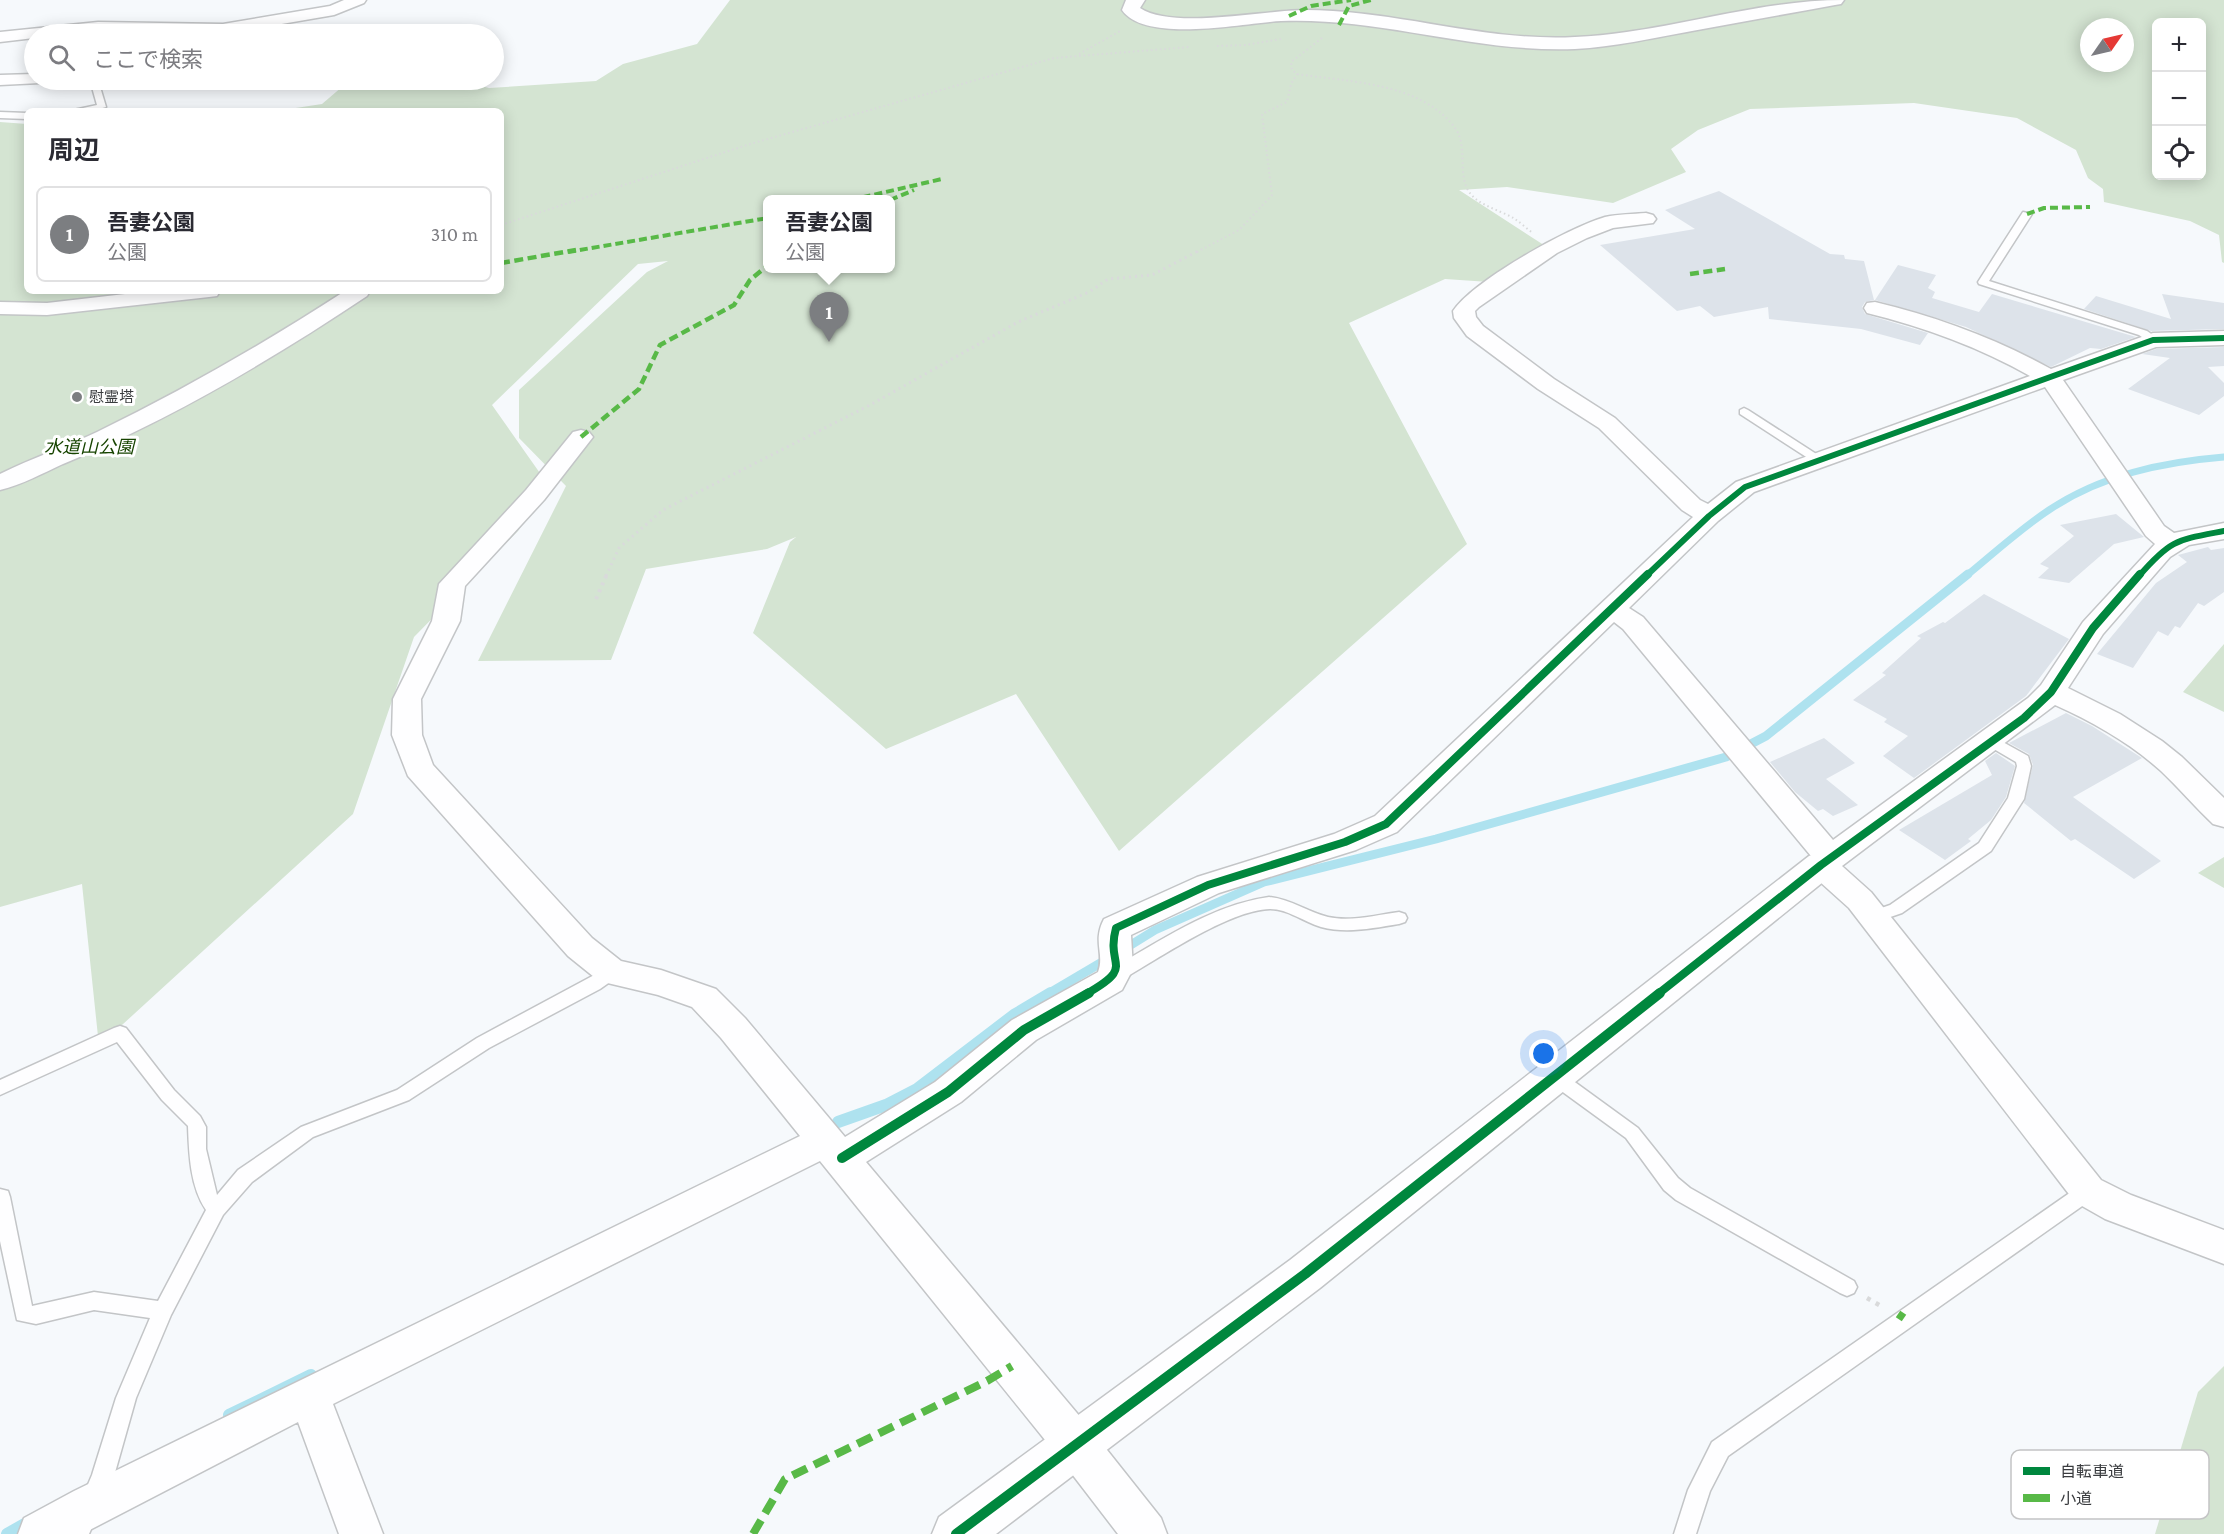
<!DOCTYPE html>
<html lang="ja">
<head>
<meta charset="utf-8">
<style>
	:root { --surface:#fff; --page:#f2f2f3; --text:#2b2b33; --muted:#7c7c81; --line:#e1e1e2; --accent:#7c7e81 }
	body { margin:0; font-family:"Crimson Pro","Noto Sans JP",serif; background:var(--page); color:var(--text) }
	.controls { position:absolute; right:18px; top:18px; display:grid; overflow:hidden; border-radius:9px; box-shadow:0 3px 15px #0003 }
	.controls button { width:54px; height:54px; display:grid; place-items:center; padding:0; border:0; border-bottom:2px solid var(--line); background:var(--surface); color:var(--text); font:30px sans-serif }
	.compass { position:absolute; left:2080px; top:18px; width:54px; height:54px; border-radius:50%; background:var(--surface); box-shadow:0 3px 15px #0003; rotate:56deg }
	.you { position:absolute; left:1544px; top:1054px; width:21px; height:21px; margin:-15px; border:4px solid #fff; border-radius:50%; background:#1a73e8; box-shadow:0 0 0 9px #1a73e833 }
	.badge { display:grid; place-items:center; width:39px; height:39px; border-radius:50%; background:var(--accent); color:#fff; font-size:20px; font-weight:700 }
	.pin { position:absolute; translate:-50% -50px; filter:drop-shadow(0 2px 3px #0008) }
	.pin::after { content:''; position:absolute; top:32px; width:21px; height:18px; background:inherit; clip-path:polygon(0 0,100% 0,50% 100%) }
	.popup { position:absolute; left:763px; top:195px; width:132px; height:78px; box-sizing:border-box; display:grid; place-content:center; border-radius:9px; background:var(--surface); filter:drop-shadow(0 2px 4px #0005); font-size:20px; white-space:nowrap; color:var(--muted) }
	.popup b { font-size:22px; color:var(--text) }
	.popup::after { content:''; position:absolute; left:50%; top:100%; margin-left:-12px; border:12px solid transparent; border-top-color:var(--surface) }
	.list { margin:0; padding:0; list-style:none }
	h2 { display:flex; justify-content:space-between; align-items:center; height:78px; margin:0; padding:0 24px; font-size:26px }
	h2 small { font-size:20px; font-weight:400; color:var(--muted) }
	.list li { display:grid; grid-template-columns:39px 1fr auto; gap:18px; align-items:center; box-sizing:border-box; height:96px; margin:0 12px 12px; padding:0 12px; border:2px solid var(--line); border-radius:9px }
	.list b { display:block; font-size:22px; white-space:nowrap }
	.list p { margin:0; font-size:20px; white-space:nowrap; color:var(--muted) }
	.list em { font-size:20px; font-style:normal; color:var(--muted) }
	.icon { flex:none; width:33px; height:33px; fill:none; stroke:currentColor; stroke-width:2; stroke-linecap:round; stroke-linejoin:round }
	.map { position:relative; flex:none; width:2224px; height:1534px; overflow:hidden }
	.search { position:absolute; background:var(--surface); box-shadow:0 3px 15px #0003; left:24px; top:24px; width:480px; height:66px; display:flex; align-items:center; gap:15px; box-sizing:border-box; padding:0 21px; border-radius:33px; color:var(--muted); font-size:22px }
	.panel { position:absolute; background:var(--surface); box-shadow:0 3px 15px #0003; left:24px; top:108px; width:480px; height:186px; border-radius:9px }
	.map>svg:first-child { display:block }
	.green { fill:#d4e4d2; fill-rule:evenodd }
	.lines { fill:none; stroke-linecap:round; stroke-linejoin:round }
	.stream-far2 { stroke:#aee2ef; stroke-width:7 }
	.stream-far1 { stroke:#aee2ef; stroke-width:9 }
	.stream { stroke:#aee2ef; stroke-width:12 }
	.building { fill:#dde3ea }
	.service-casing { stroke:#c3c5c7; stroke-width:3 }
	.minor-casing { stroke:#c3c5c7; stroke-width:3 }
	.tertiary-casing { stroke:#c3c5c7; stroke-width:3 }
	.path-far3 { stroke:#d9dadb; stroke-width:2; stroke-dasharray:1.5 3; stroke-linecap:butt }
	.path-far2 { stroke:#d9dadb; stroke-width:3; stroke-dasharray:2 4; stroke-linecap:butt }
	.path-far1 { stroke:#d9dadb; stroke-width:4; stroke-dasharray:3 4.5; stroke-linecap:butt }
	.path { stroke:#d9dadb; stroke-width:4.5; stroke-dasharray:4 6; stroke-linecap:butt }
	.service { fill:#fefeff; fill-rule:evenodd }
	.minor { fill:#fefeff; fill-rule:evenodd }
	.tertiary { fill:#fefeff; fill-rule:evenodd }
	.quiet-far2 { stroke:#58b947; stroke-width:4; stroke-dasharray:8 4; stroke-linecap:butt }
	.quiet-far1 { stroke:#58b947; stroke-width:4.5; stroke-dasharray:9 4.5; stroke-linecap:butt }
	.quiet { stroke:#58b947; stroke-width:8; stroke-dasharray:16 8; stroke-linecap:butt }
	.cycleway-far2-casing { stroke:#fff; stroke-width:9 }
	.cycleway-far1-casing { stroke:#fff; stroke-width:11 }
	.cycleway-casing { stroke:#fff; stroke-width:14 }
	.cycleway-far2 { stroke:#00873e; stroke-width:6 }
	.cycleway-far1 { stroke:#00873e; stroke-width:8 }
	.cycleway { stroke:#00873e; stroke-width:10 }
	.poi-dot { fill:#7c7e81; stroke:#fff; stroke-width:2 }
	.labels { text-anchor:middle; stroke-width:6; stroke-linejoin:round; paint-order:stroke }
	.far-poi-label { font-size:15px; fill:#3a3c3f; stroke:#fff; text-anchor:start }
	.park-label { font-size:18px; font-style:italic; fill:#174400; stroke:#fff }
	.key { fill:#fff; stroke:#c4c4c5; stroke-width:1.5 }
	.key-label { font-size:16px; fill:#3a3c3f }
</style>
</head>
<body>
<div class="map">
<svg width="2224" height="1534" viewBox="0 0 2224 1534">
	<rect width="100%" height="100%" fill="#f6f9fc"/>
	<g class="green">
		<path d="M730,0H2224V263L2222,262L2219,235L2190,221L2104,202L2103,189L2088,178L2076,150L2017,118L1914,103L1750,109L1698,130L1671,149L1686,172L1613,203L1507,187L1459,190L1550,249L1489,282L1445,279L1349,323L1467,544L1119,851L1016,694L886,749L753,633L790,542L796,537L767,549L646,569L611,660L478,661L566,486L519,438V390L647,272L668,261L638,264L492,405L549,486L518,531L414,637L353,814L99,1046L82,884L0,907V122L27,124V291H501V111H276L322,104L350,80H458L489,88L596,81L623,64L697,44ZM2156,22H2202V176H2156ZM2089,27H2125V63H2089ZM768,200H890V268H768Z"/>
		<path d="M2224,644V712L2183,692Z"/>
		<path d="M2224,857V888L2198,873Z"/>
		<path d="M2224,1366V1534H2155L2198,1392Z"/>
	</g>
	<g class="lines">
		<path class="stream-far2" d="M1966,576C1993,554 2020,529 2049,510C2101,475 2163,462 2224,457"/>
		<g class="stream-far1">
			<path d="M1121,951L1155,930L1264,882L1436,839L1726,757L1766,736L1968,574"/>
			<path d="M1048,994L1109,958"/>
		</g>
		<g class="stream">
			<path d="M838,1122L886,1105L917,1089L1014,1015L1051,993"/>
			<path d="M229,1415L311,1375"/>
			<path d="M7,1534L30,1521"/>
		</g>
	</g>
	<g class="building">
		<path d="M1719,191L1830,254L1844,255L1845,259L1864,261L1874,300L1865,302L1862,307L1865,314L1928,333L1920,345L1861,329L1769,319L1768,307L1714,317L1700,306L1677,311L1600,245L1695,229L1665,210Z"/>
		<path d="M1898,265L1936,275L1928,288L1935,292L1932,298L1979,312L1992,294L2136,337L2101,349L2090,348L2051,367L1966,327L1875,300Z"/>
		<path d="M2162,294L2224,303V329L2151,331L2084,309L2096,296L2171,319Z"/>
		<path d="M2224,347V366L2208,367L2224,383V396L2199,415L2128,389L2170,358L2142,354L2156,349Z"/>
		<path d="M2116,514L2144,537L2114,544L2069,583L2038,578L2049,568L2040,564L2074,536L2060,525Z"/>
		<path d="M2208,547L2211,550L2224,548V592L2204,606L2198,603L2180,628L2175,626L2168,636L2158,631L2133,668L2097,654L2156,583L2187,562L2178,555Z"/>
		<path d="M1984,594L2069,639L2026,696L1914,778L1883,756L1908,736L1884,722L1887,719L1853,700L1886,675L1882,673L1921,638L1917,636L1943,622L1945,623Z"/>
		<path d="M2066,713L2092,726L2142,758L2073,797L2161,861L2134,879L2075,839L2071,841L2024,803L2033,765L2029,754L2009,743Z"/>
		<path d="M1824,738L1855,763L1826,779L1858,805L1833,816L1823,809L1818,811L1795,792L1770,762Z"/>
		<path d="M1996,753L2015,766L2006,797L1991,820L1968,839L1971,841L1945,860L1899,830L1992,775L1985,761Z"/>
	</g>
	<g class="lines">
		<g class="service-casing">
			<g id="service">
				<path d="M90,80H98L106,107L92,111H69L97,105Z"/>
				<path d="M0,112L27,113V119L0,118Z"/>
				<path d="M2023,212L2032,214L1989,281L2147,331L2157,338V342H2149L2139,335L1979,284L1978,282Z"/>
				<path d="M1744,408L1748,410L1824,459L1822,462H1814L1740,414V410Z"/>
				<path d="M1992,736L2028,756L2031,766L2024,799L1991,851L1902,913L1873,923L1867,921L1865,917L1867,913L1890,905L1979,843L2008,798L2017,766L2016,762L1987,745L1985,741Z"/>
				<path d="M1269,897C1291,899 1307,912 1328,917C1351,922 1376,915 1399,912L1405,914L1407,918L1405,922L1399,924C1373,928 1347,934 1321,927C1304,922 1288,909 1270,909C1229,910 1158,959 1121,980L1115,982L1109,980L1107,975L1109,970C1159,942 1211,905 1269,897Z"/>
				<path d="M611,966L617,967L619,972L617,977L600,989L489,1048L409,1100L313,1137L252,1182L223,1215L171,1315L136,1398L114,1476L89,1534H67L92,1475L116,1398L150,1318L94,1310L36,1324L17,1320L0,1241V1189L8,1191L10,1197L32,1306L94,1292L158,1301L206,1210C190,1186 189,1154 188,1126L162,1100L117,1042L0,1095V1080L114,1028L120,1026L126,1028L174,1090L200,1116L206,1127V1149L217,1195L238,1170L301,1127L397,1090L477,1038Z"/>
				<path d="M1555,1070L1561,1072L1638,1128L1678,1178L1690,1188L1854,1281L1857,1287L1854,1293L1847,1296L1840,1293L1676,1200L1664,1190L1626,1138L1549,1082L1546,1077L1549,1072Z"/>
				<path d="M2088,1183L2095,1185L2097,1191L2095,1197L1728,1456L1710,1491L1696,1534H1674L1688,1490L1712,1442L2081,1185Z"/>
			</g>
		</g>
		<g class="minor-casing">
			<g id="minor">
				<path d="M344,0H366L364,3L334,15L223,34L98,32L34,34V38L0,42V32L98,22L223,24L330,6Z"/>
				<path d="M34,74V80H42L40,83L0,85V75Z"/>
				<path d="M1646,213L1653,215L1656,219L1653,223L1613,228L1587,238L1557,253L1479,307L1475,311L1476,317L1483,326L1554,379L1615,418L1700,500L1708,504L1736,482L2030,376C1979,347 1924,327 1867,313L1864,308L1867,303L1875,302C1937,317 1995,338 2051,369L2153,333L2224,331V345L2156,347L2063,380L2164,526L2174,533L2224,523V539L2189,545L2170,557L2103,634L2068,688L2120,714L2162,741L2182,757L2224,798V827L2213,824C2195,807 2179,788 2161,771C2130,743 2093,722 2055,705L1842,866L1871,892L2101,1180L2131,1195L2224,1230V1264L2105,1219L2075,1202L1849,908L1810,873L1805,865L1811,856L1623,629L1614,622L1397,832L1356,850L1219,893L1131,935L1133,969L1122,990L1036,1040L961,1102L866,1162L1092,1431L1161,1518L1167,1534H1118L1062,1461L820,1161L333,1404L383,1534H339L298,1422L82,1534H18L24,1518L74,1491L800,1136L721,1038L692,1007L658,995L599,981L568,956L408,776L392,735L393,699L432,621L439,584L526,490L573,432L581,430L589,432L593,437L544,500L465,586L460,621L421,699L422,735L433,765L592,938L621,961L661,970L716,989L745,1018L845,1137L935,1082L1012,1020L1098,972C1105,954 1092,942 1104,919L1197,877L1334,834L1375,816L1693,517L1682,510L1599,428L1538,389L1467,336L1454,318L1453,311C1474,280 1568,228 1605,217C1618,214 1633,214 1646,213ZM2045,387L2146,536L2155,544L2083,622L2041,685L2028,698L1833,840L1643,617L1629,608L1718,521L1754,492Z"/>
				<path d="M151,291H220L217,296L209,297L47,315L0,314V302L47,303Z"/>
				<path d="M345,291H370L367,296C271,360 170,420 63,464C43,473 22,485 0,490V474C32,458 65,447 97,432C183,390 265,343 345,291Z"/>
			</g>
		</g>
		<g class="tertiary-casing">
			<g id="tertiary">
				<path d="M1126,0H1145L1140,8C1173,30 1263,10 1305,10C1396,10 1484,42 1575,37C1666,33 1753,0 1844,0L1841,4L1835,5C1787,14 1739,22 1692,31C1653,38 1614,47 1575,49C1475,53 1380,17 1281,21C1244,23 1145,44 1122,10Z"/>
				<path d="M1821,852L1833,856L1838,865L1833,874L1320,1288L996,1534H932L939,1517L1290,1260L1809,856Z"/>
			</g>
		</g>
		<g class="path-far3">
			<path d="M1322,38L1291,62L1292,70L1297,74C1348,82 1421,82 1455,128C1467,144 1459,168 1466,186C1473,205 1499,209 1515,219C1521,223 1527,229 1533,233"/>
			<path d="M1217,46L1246,45L1281,39"/>
			<path d="M1079,54L1122,30"/>
			<path d="M501,225L750,144L1054,58L1189,47"/>
			<path d="M1197,252L1239,230L1272,195L1262,114L1287,102L1291,84L1297,74"/>
		</g>
		<path class="path-far2" d="M606,576L619,548L663,510L870,405L1018,322L1089,292L1108,279L1152,275L1200,250"/>
		<path class="path-far1" d="M596,599L607,574"/>
		<path class="path" d="M1867,1298L1881,1306"/>
		<use href="#service" class="service"/>
		<use href="#minor" class="minor"/>
		<use href="#tertiary" class="tertiary"/>
		<g class="quiet-far2">
			<path d="M1289,16L1311,6L1351,0"/>
			<path d="M1339,25L1349,6L1371,0"/>
			<path d="M851,200L942,179"/>
			<path d="M890,200L914,190"/>
			<path d="M2027,214L2044,208L2090,207"/>
			<path d="M568,252L768,218"/>
		</g>
		<g class="quiet-far1">
			<path d="M501,263L576,250"/>
			<path d="M1690,274L1725,269"/>
			<path d="M581,437L639,389L660,345L734,305L750,280L768,265"/>
		</g>
		<g class="quiet">
			<path d="M1898,1314L1904,1318"/>
			<path d="M753,1534L785,1479L987,1381L1012,1366"/>
		</g>
		<g class="cycleway-far2-casing">
			<g id="cycleway-far2">
				<path d="M1646,576L1709,516L1745,487L2153,340L2224,338"/>
				<path d="M2139,576C2171,539 2177,540 2224,531"/>
			</g>
		</g>
		<g class="cycleway-far1-casing">
			<g id="cycleway-far1">
				<path d="M1086,994C1137,965 1105,968 1116,928L1208,885L1345,842L1386,824L1648,574"/>
				<path d="M1658,994L1821,865L2024,718L2051,692L2093,628L2140,574"/>
			</g>
		</g>
		<g class="cycleway-casing">
			<g id="cycleway">
				<path d="M842,1158L948,1092L1024,1030L1089,993"/>
				<path d="M956,1534L1305,1274L1660,993"/>
			</g>
		</g>
		<use href="#cycleway-far2" class="cycleway-far2"/>
		<use href="#cycleway-far1" class="cycleway-far1"/>
		<use href="#cycleway" class="cycleway"/>
	</g>
	<circle class="poi-dot" cx="77" cy="397" r="6"/>
	<g class="labels">
		<g class="far-poi-label">
			<text x="89" y="402">慰霊塔</text>
		</g>
		<g class="park-label">
			<text x="89" y="453">水道山公園</text>
		</g>
	</g>
	<rect x="2011" y="1450" width="198" height="69" rx="9" class="key"/>
	<rect x="2023" y="1467" width="27" height="8" fill="#00873e"/>
	<rect x="2023" y="1494" width="27" height="8" fill="#58b947"/>
	<g class="key-label">
		<text x="2060" y="1477">自転車道</text>
		<text x="2060" y="1504">小道</text>
	</g>
</svg>
<div class="controls">
<button>+</button>
<button>−</button>
<button><svg class="icon" aria-label="locate" viewBox="0 0 24 24"><circle cx="12" cy="12" r="6"/><path d="M12 2v4M12 18v4M2 12h4M18 12h4"/></svg></button>
</div>
<svg class="compass" viewBox="-18 -18 36 36"><path d="M0-13l5 13h-10z" fill="#e53935"/><path d="M0 13l5-13h-10z" fill="#7c7c81"/></svg>
<div class="you"></div>
<div class="pin badge" style="left:829px;top:342px">1</div>
<div class="popup"><b>吾妻公園</b>公園</div>
<div class="search"><svg class="icon" aria-label="search" viewBox="0 0 24 24"><circle cx="10" cy="10" r="6"/><path d="M15 15l6 6"/></svg>ここで検索</div>
<section class="panel">
<h2>周辺<small></small></h2>
<ul class="list">
<li><span class="badge">1</span><div><b>吾妻公園</b><p>公園</p></div><em>310 m</em></li>
</ul>
</section>
</div>
</body>
</html>
